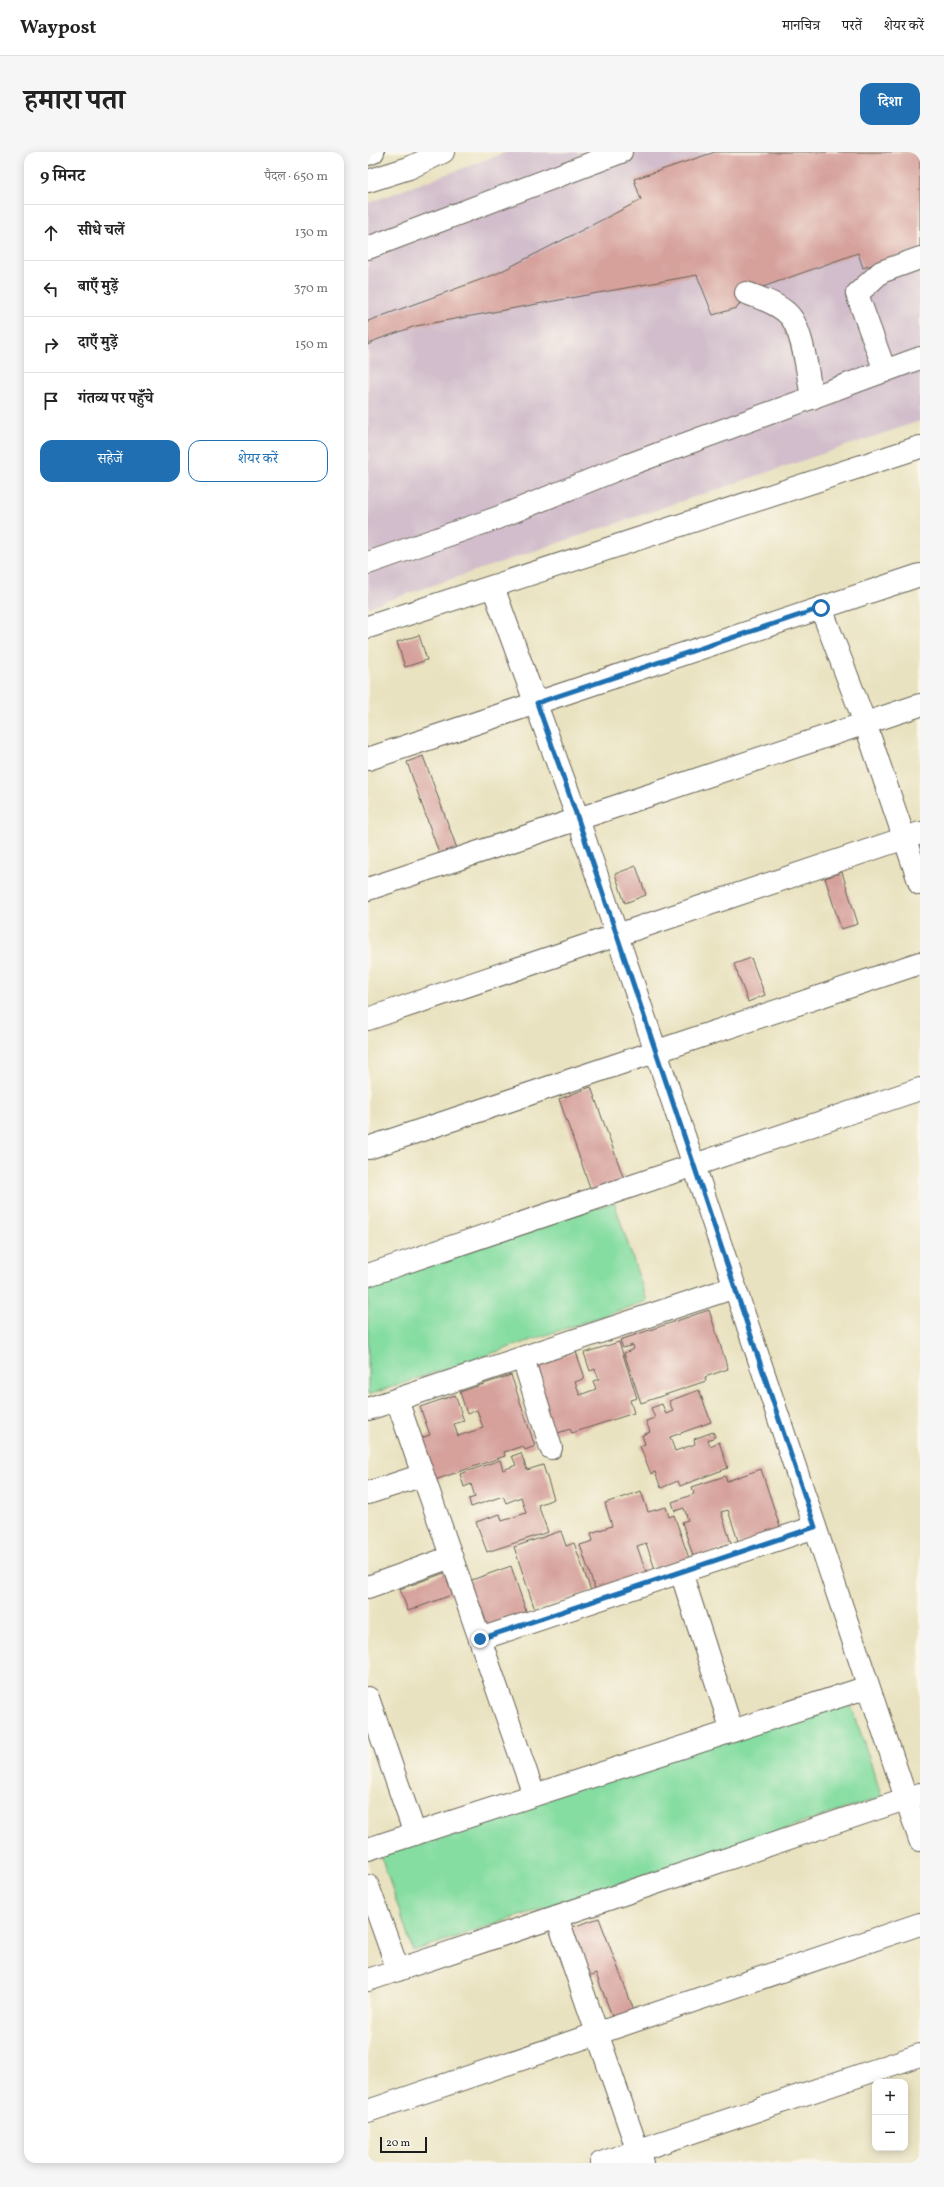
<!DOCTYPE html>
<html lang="hi">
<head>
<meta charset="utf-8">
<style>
	:root { --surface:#fff; --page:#f6f6f6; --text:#222; --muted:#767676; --line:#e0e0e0; --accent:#1f6fb2 }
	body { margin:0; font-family:Vollkorn,"Noto Serif Devanagari",serif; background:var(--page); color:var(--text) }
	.controls { position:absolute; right:12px; bottom:12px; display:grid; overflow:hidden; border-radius:8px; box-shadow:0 2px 10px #0003 }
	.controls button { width:36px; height:36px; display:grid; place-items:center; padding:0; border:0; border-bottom:1px solid var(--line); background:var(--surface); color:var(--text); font:20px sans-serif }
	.scale { position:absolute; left:12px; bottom:10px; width:47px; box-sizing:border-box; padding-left:4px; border:2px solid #1c1c1c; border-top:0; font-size:11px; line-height:14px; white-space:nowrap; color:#1c1c1c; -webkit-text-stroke:3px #fbf7ec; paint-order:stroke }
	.stop { position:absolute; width:12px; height:12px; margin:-9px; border:3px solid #1f6fb2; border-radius:50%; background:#fff }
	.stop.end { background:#1f6fb2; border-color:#fff; box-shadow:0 1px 4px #0008 }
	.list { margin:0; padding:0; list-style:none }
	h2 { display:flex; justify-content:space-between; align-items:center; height:52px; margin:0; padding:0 16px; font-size:17px }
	h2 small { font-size:13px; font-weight:400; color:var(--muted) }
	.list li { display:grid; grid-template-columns:26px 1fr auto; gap:12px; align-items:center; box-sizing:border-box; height:56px; padding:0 16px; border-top:1px solid var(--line) }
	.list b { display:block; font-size:15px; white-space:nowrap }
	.list em { font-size:13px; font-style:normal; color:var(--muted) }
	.actions { display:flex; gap:8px; padding:12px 16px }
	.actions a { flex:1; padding:9px 0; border:1px solid var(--accent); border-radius:12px; text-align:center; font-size:14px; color:var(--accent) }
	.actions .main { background:var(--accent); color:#fff }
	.icon { flex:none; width:22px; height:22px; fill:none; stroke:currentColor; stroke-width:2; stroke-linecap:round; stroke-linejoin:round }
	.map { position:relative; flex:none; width:552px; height:2011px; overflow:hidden; border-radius:12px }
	header { display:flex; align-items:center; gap:24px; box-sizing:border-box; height:56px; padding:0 20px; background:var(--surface); border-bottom:1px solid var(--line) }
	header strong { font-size:19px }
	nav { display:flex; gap:22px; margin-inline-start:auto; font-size:14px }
	.intro { display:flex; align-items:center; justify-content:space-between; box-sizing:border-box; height:96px; padding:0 24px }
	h1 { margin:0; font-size:28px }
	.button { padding:10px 18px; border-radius:12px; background:var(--accent); color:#fff; font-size:14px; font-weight:700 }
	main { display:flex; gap:24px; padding:0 24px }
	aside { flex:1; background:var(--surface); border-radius:12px; box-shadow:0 2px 10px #0003 }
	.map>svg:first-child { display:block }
	.industrial { fill:#d1bdcb }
	.green { fill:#85dda1; stroke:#507c5e }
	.building { fill:#d6a09b }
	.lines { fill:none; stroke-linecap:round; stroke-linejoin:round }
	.minor-casing { stroke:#646155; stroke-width:24 }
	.highway-casing { stroke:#646155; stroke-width:24 }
	.minor { stroke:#fff; stroke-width:22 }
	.highway { stroke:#fff; stroke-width:22 }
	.route { stroke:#1f6fb2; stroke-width:5 }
</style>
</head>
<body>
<header>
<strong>Waypost</strong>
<nav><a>मानचित्र</a><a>परतें</a><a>शेयर करें</a></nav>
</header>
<div class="intro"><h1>हमारा पता</h1><a class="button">दिशा</a></div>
<main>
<aside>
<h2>9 मिनट<small>पैदल · 650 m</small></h2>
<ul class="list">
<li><svg class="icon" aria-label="ahead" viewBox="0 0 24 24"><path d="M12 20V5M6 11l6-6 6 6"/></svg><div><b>सीधे चलें</b></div><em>130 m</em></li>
<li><svg class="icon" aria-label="left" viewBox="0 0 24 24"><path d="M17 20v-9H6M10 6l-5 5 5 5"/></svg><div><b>बाएँ मुड़ें</b></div><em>370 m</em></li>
<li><svg class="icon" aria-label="right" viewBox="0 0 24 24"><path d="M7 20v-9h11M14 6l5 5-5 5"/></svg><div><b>दाएँ मुड़ें</b></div><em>150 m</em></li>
<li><svg class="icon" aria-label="arrive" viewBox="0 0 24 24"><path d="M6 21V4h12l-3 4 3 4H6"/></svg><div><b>गंतव्य पर पहुँचे</b></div></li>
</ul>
<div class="actions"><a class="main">सहेजें</a><a>शेयर करें</a></div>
</aside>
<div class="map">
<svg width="552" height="2011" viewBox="0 0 552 2011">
	<rect width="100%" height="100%" fill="#fbf7ec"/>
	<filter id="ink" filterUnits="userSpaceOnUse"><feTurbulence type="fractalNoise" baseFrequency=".025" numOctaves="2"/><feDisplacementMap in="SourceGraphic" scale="8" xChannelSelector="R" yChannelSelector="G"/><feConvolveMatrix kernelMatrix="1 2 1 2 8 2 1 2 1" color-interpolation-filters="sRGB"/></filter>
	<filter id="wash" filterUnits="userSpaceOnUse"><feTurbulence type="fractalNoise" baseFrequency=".012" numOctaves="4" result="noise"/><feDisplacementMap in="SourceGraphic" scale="16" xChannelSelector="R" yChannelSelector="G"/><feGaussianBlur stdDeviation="0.9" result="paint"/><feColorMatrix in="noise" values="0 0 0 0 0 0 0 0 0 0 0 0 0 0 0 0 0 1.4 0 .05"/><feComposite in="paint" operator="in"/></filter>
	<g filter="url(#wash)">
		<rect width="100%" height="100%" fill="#e9e2c0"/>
		<path class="industrial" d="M139,0H552V269L0,455V51Z"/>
		<g class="green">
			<path d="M246,1050L279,1149L0,1243V1132Z"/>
			<path d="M481,1546L514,1645L45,1799L12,1701Z"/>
		</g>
		<g id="blocks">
			<g class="building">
				<path d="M347,0H552V96L495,116L490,101L378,141L369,156L345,163L329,123L48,174L8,188L0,193V169L128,122L273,48L266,27Z"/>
				<path d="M51,483L59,508L37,515L29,490Z"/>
				<path d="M55,604L91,702L73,707L39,610Z"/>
				<path d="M268,714L278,743L257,751L247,722Z"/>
				<path d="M474,720L490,772L473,777L457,726Z"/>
				<path d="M383,806L397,843L380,850L366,812Z"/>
				<path d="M223,935L257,1030L224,1041L191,947Z"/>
				<path d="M341,1158L360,1217L337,1225L338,1229L273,1251L256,1201L266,1197L265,1193L255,1196L252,1188Z"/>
				<path d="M251,1190L269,1246L262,1248L266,1261L204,1281L202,1277L181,1284L163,1229L173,1226L169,1213L208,1200L217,1226L207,1230L212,1243L228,1237L225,1229L231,1227L227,1217L222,1219L216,1201Z"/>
				<path d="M143,1223L167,1294L157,1298L155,1294L136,1300L137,1304L61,1330L47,1288L62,1283L52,1255L87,1243L96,1269L86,1272L90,1284L115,1276L109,1258L99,1262L92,1240Z"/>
				<path d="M331,1238L343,1270L302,1285L307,1299L327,1292L326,1287L345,1280L347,1285L340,1288L342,1294L351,1290L360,1316L312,1334L310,1329L293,1336L287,1320L283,1322L272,1294L277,1292L274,1283L282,1280L278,1269L287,1266L283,1256L294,1252L298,1262L305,1259L301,1249Z"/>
				<path d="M153,1301L159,1318L175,1313L186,1347L170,1353L180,1380L119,1400L108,1370L132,1362L134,1369L158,1361L153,1345L138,1351L135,1344L103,1355L101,1347L107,1345L103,1332L96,1335L92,1322L132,1308L135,1318L148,1313L144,1304Z"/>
				<path d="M393,1317L413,1378L371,1392L360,1358L353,1360L364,1394L326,1407L314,1370L320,1368L316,1356L307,1359L304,1350L326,1342L324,1335L357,1324L359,1329Z"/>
				<path d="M273,1339L280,1360L298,1355L301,1365L306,1363L323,1412L289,1423L278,1391L269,1394L280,1426L229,1443L212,1393L225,1389L223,1381L244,1374L237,1351Z"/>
				<path d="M193,1379L198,1394L206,1391L223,1439L167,1458L146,1395Z"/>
				<path d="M143,1414L160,1465L115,1480L98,1430Z"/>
				<path d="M79,1420L86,1442L40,1459L32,1437Z"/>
				<path d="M231,1766L268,1864L247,1872L228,1822L215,1827L196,1778Z"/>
			</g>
		</g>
	</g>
	<g filter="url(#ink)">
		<use href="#blocks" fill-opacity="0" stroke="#646155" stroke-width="1"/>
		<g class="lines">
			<g class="minor-casing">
				<g id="minor">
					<path d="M0,29L41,16L75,0"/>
					<path d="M0,96L253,0"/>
					<path d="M378,141C392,146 408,151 419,161C435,174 440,225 444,246"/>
					<path d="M517,219L489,142L513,120L552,106"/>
					<path d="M0,411L129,366L260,313L552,206"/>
					<path d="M125,435L210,667L552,1688"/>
					<path d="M453,456L497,571L552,732"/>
					<path d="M0,475L552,295"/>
					<path d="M0,607L552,423"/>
					<path d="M0,737L552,553"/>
					<path d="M0,867L552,681"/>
					<path d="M0,996L552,811"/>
					<path d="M0,1123L552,937"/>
					<path d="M155,1206L183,1296"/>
					<path d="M29,1248L166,1643"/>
					<path d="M0,1257L367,1135"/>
					<path d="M0,1341L55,1323"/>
					<path d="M313,1420L364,1579"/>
					<path d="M0,1435L83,1405"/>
					<path d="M112,1487L447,1375"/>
					<path d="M0,1546L47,1682"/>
					<path d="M0,1697L500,1535"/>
					<path d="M0,1734L30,1818"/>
					<path d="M189,1765L274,2011"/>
					<path d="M0,1828L552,1642"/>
					<path d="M0,1959L552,1772"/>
					<path d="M233,2011L552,1903"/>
				</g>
			</g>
			<g class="highway-casing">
				<path id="highway" d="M0,2L5,0"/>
			</g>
			<use href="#minor" class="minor"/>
			<use href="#highway" class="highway"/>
		</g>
	</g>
	<g class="lines" filter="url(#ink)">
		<path class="route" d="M112,1487L447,1375L210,667L169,551L453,456"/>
	</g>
</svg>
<div class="controls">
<button>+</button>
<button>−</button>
</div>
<div class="scale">20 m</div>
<div class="stop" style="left:453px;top:456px"></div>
<div class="stop end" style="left:112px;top:1487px"></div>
</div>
</main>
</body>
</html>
